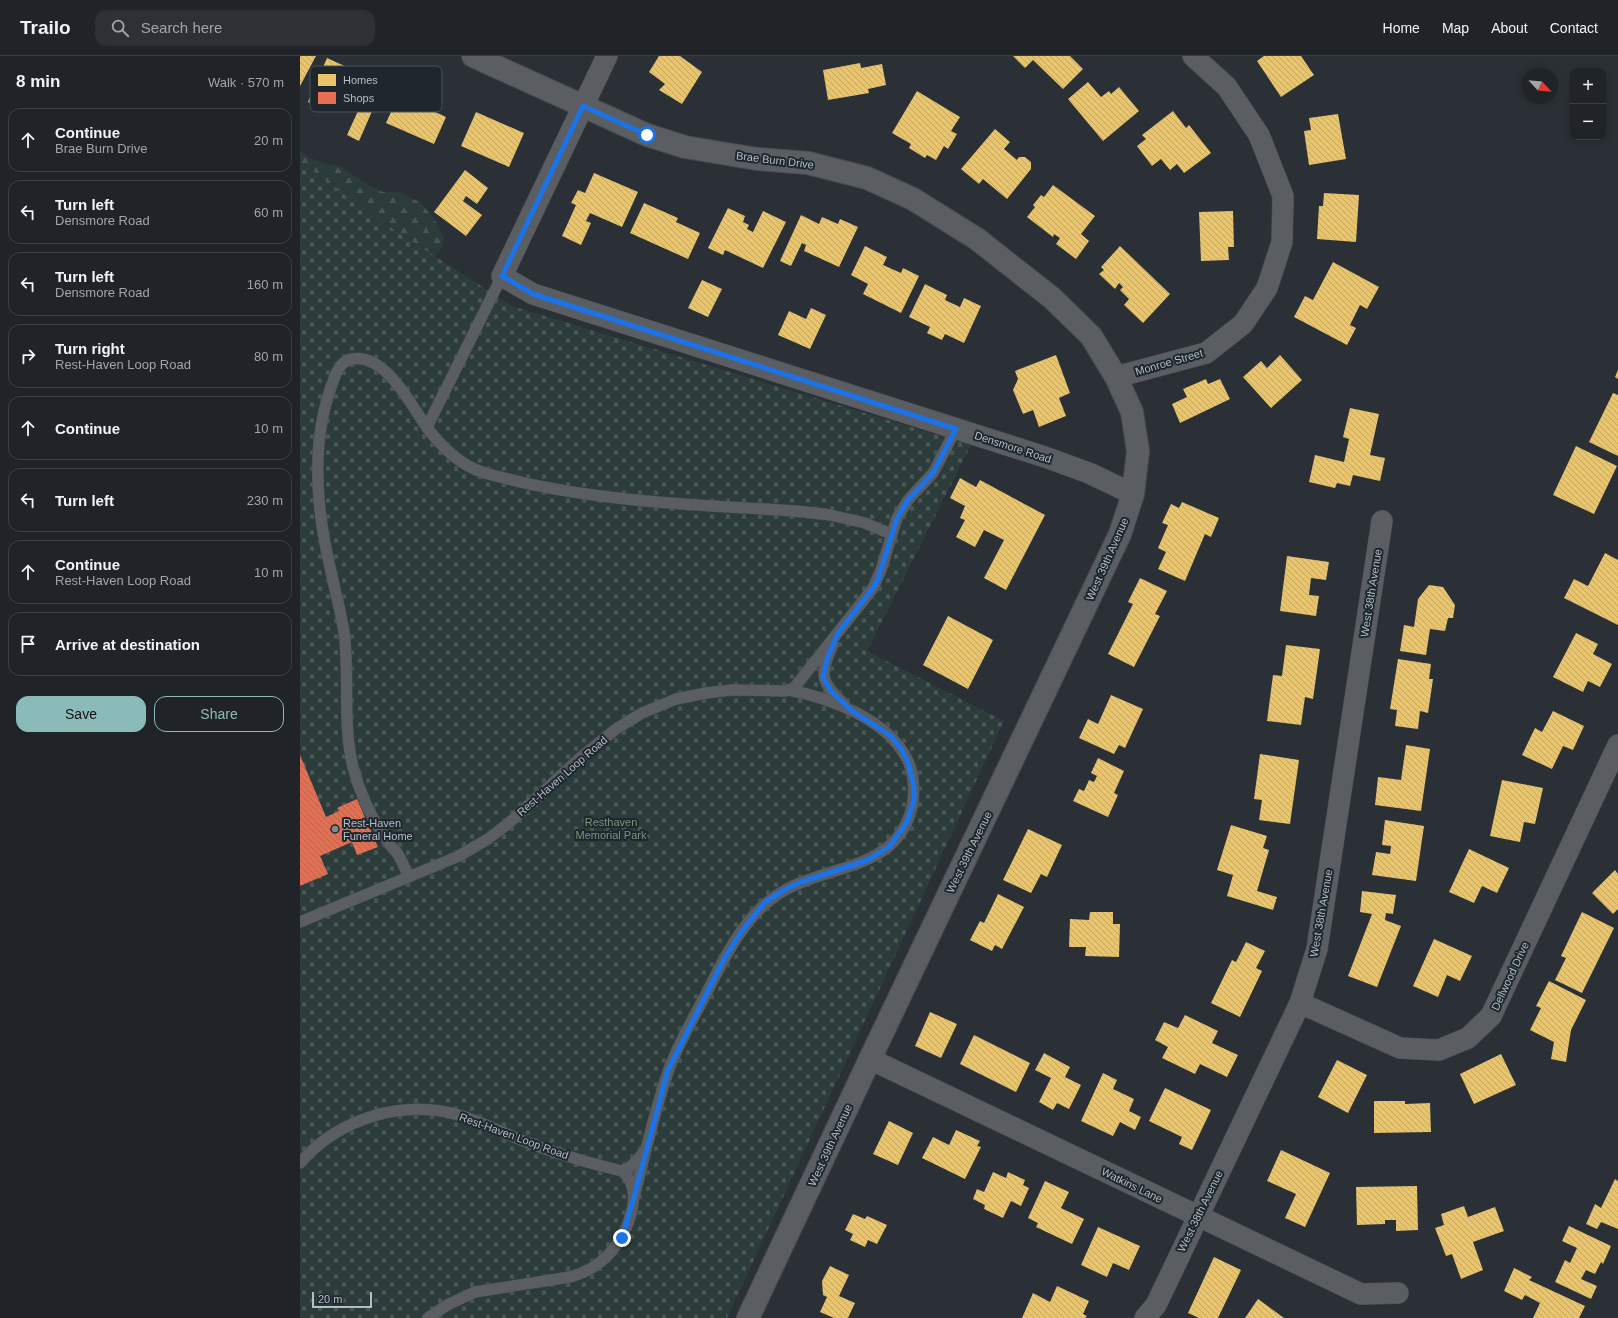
<!DOCTYPE html>
<html lang="en">
<head>
<meta charset="utf-8">
<style>
	:root { --surface:#202428; --page:#2d3034; --text:#f1f3f6; --muted:#a2a4a8; --line:#3d4145; --accent:#8bbbb9 }
	body { margin:0; font-family:Arial,sans-serif; background:var(--page); color:var(--text) }
	.controls { position:absolute; right:12px; top:12px; display:grid; overflow:hidden; border-radius:8px; box-shadow:0 2px 10px #0003 }
	.controls button { width:36px; height:36px; display:grid; place-items:center; padding:0; border:0; border-bottom:1px solid var(--line); background:var(--surface); color:var(--text); font:20px sans-serif }
	.compass { position:absolute; left:1222px; top:12px; width:36px; height:36px; border-radius:50%; background:var(--surface); box-shadow:0 2px 10px #0003; rotate:116deg }
	.scale { position:absolute; left:12px; bottom:10px; width:60px; box-sizing:border-box; padding-left:4px; border:2px solid #b5bdc5; border-top:0; font-size:11px; line-height:14px; white-space:nowrap; color:#b5bdc5; -webkit-text-stroke:3px #1e272e; paint-order:stroke }
	.stop { position:absolute; width:12px; height:12px; margin:-9px; border:3px solid #1a73e8; border-radius:50%; background:#fff }
	.stop.end { background:#1a73e8; border-color:#fff; box-shadow:0 1px 4px #0008 }
	.list { margin:0; padding:0; list-style:none }
	h2 { display:flex; justify-content:space-between; align-items:center; height:52px; margin:0; padding:0 16px; font-size:17px }
	h2 small { font-size:13px; font-weight:400; color:var(--muted) }
	.list li { display:grid; grid-template-columns:26px 1fr auto; gap:12px; align-items:center; box-sizing:border-box; height:64px; margin:0 8px 8px; padding:0 8px; border:1px solid var(--line); border-radius:12px }
	.list b { display:block; font-size:15px; white-space:nowrap }
	.list p { margin:0; font-size:13px; white-space:nowrap; color:var(--muted) }
	.list em { font-size:13px; font-style:normal; color:var(--muted) }
	.actions { display:flex; gap:8px; padding:12px 16px }
	.actions a { flex:1; padding:9px 0; border:1px solid var(--accent); border-radius:12px; text-align:center; font-size:14px; color:var(--accent) }
	.actions .main { background:var(--accent); color:#111 }
	.icon { flex:none; width:22px; height:22px; fill:none; stroke:currentColor; stroke-width:2; stroke-linecap:round; stroke-linejoin:round }
	.map { position:relative; flex:none; width:1318px; height:1262px; overflow:hidden }
	header { display:flex; align-items:center; gap:24px; box-sizing:border-box; height:56px; padding:0 20px; background:var(--surface); border-bottom:1px solid var(--line) }
	header strong { font-size:19px }
	nav { display:flex; gap:22px; margin-inline-start:auto; font-size:14px }
	.search { width:280px; height:36px; background:var(--page); display:flex; align-items:center; gap:10px; box-sizing:border-box; padding:0 14px; border-radius:12px; color:var(--muted); font-size:15px }
	main { display:flex }
	aside { flex:1; background:var(--surface) }
	.map>svg:first-child { display:block }
	.forest { fill:url(#forest-firs) }
	.cemetery { fill:url(#cemetery-stones) }
	.homes { fill:url(#homes-back-hatch) }
	.shops { fill:url(#shops-back-hatch) }
	.lines { fill:none; stroke-linecap:round; stroke-linejoin:round }
	.service-casing { stroke:#484c50; stroke-width:12 }
	.minor-casing { stroke:#484c50; stroke-width:22 }
	.tertiary-casing { stroke:#484c50; stroke-width:24 }
	.service { stroke:#5a5e63; stroke-width:11 }
	.minor { stroke:#5a5e63; stroke-width:21 }
	.tertiary { stroke:#5a5e63; stroke-width:22 }
	.route { stroke:#1a73e8; stroke-width:5 }
	.poi-dot { fill:#848c93; stroke:#1e272e; stroke-width:1.5 }
	.labels { text-anchor:middle; stroke-width:4; stroke-linejoin:round; paint-order:stroke }
	.street-label { font-size:11px; fill:#b5bdc5; stroke:#1e272e }
	.park-label { font-size:11px; fill:#76987a; stroke:#1e272e }
	.poi-label { font-size:11px; fill:#b5bdc5; stroke:#1e272e; text-anchor:start }
	.key { fill:#1e272e; stroke:#4b545b; stroke-width:1 }
	.key-label { font-size:11px; fill:#b5bdc5 }
</style>
</head>
<body>
<header>
<strong>Trailo</strong>
<div class="search"><svg class="icon" aria-label="search" viewBox="0 0 24 24"><circle cx="10" cy="10" r="6"/><path d="M15 15l6 6"/></svg>Search here</div>
<nav><a>Home</a><a>Map</a><a>About</a><a>Contact</a></nav>
</header>
<main>
<aside>
<h2>8 min<small>Walk · 570 m</small></h2>
<ul class="list">
<li><svg class="icon" aria-label="ahead" viewBox="0 0 24 24"><path d="M12 20V5M6 11l6-6 6 6"/></svg><div><b>Continue</b><p>Brae Burn Drive</p></div><em>20 m</em></li>
<li><svg class="icon" aria-label="left" viewBox="0 0 24 24"><path d="M17 20v-9H6M10 6l-5 5 5 5"/></svg><div><b>Turn left</b><p>Densmore Road</p></div><em>60 m</em></li>
<li><svg class="icon" aria-label="left" viewBox="0 0 24 24"><path d="M17 20v-9H6M10 6l-5 5 5 5"/></svg><div><b>Turn left</b><p>Densmore Road</p></div><em>160 m</em></li>
<li><svg class="icon" aria-label="right" viewBox="0 0 24 24"><path d="M7 20v-9h11M14 6l5 5-5 5"/></svg><div><b>Turn right</b><p>Rest-Haven Loop Road</p></div><em>80 m</em></li>
<li><svg class="icon" aria-label="ahead" viewBox="0 0 24 24"><path d="M12 20V5M6 11l6-6 6 6"/></svg><div><b>Continue</b></div><em>10 m</em></li>
<li><svg class="icon" aria-label="left" viewBox="0 0 24 24"><path d="M17 20v-9H6M10 6l-5 5 5 5"/></svg><div><b>Turn left</b></div><em>230 m</em></li>
<li><svg class="icon" aria-label="ahead" viewBox="0 0 24 24"><path d="M12 20V5M6 11l6-6 6 6"/></svg><div><b>Continue</b><p>Rest-Haven Loop Road</p></div><em>10 m</em></li>
<li><svg class="icon" aria-label="arrive" viewBox="0 0 24 24"><path d="M6 21V4h12l-3 4 3 4H6"/></svg><div><b>Arrive at destination</b></div></li>
</ul>
<div class="actions"><a class="main">Save</a><a>Share</a></div>
</aside>
<div class="map">
<svg width="1318" height="1262" viewBox="0 0 1318 1262">
	<defs>
		<pattern id="forest-firs" width="22" height="20" patternUnits="userSpaceOnUse"><rect width="22" height="20" fill="#2b3c3b"/><path d="M5 1l3.5 6h-7zM16 11l3.5 6h-7z" fill="#485656"/></pattern>
		<pattern id="cemetery-stones" width="16" height="16" patternUnits="userSpaceOnUse"><rect width="16" height="16" fill="#2b3c3b"/><path d="M2 7V4a2 2 0 0 1 4 0v3zM10 15v-3a2 2 0 0 1 4 0v3z" fill="#485656"/></pattern>
		<pattern id="homes-back-hatch" width="6" height="6" patternUnits="userSpaceOnUse"><rect width="6" height="6" fill="#e9c46a"/><path d="M-1 5l2 2M0 0l6 6M5-1l2 2" fill="none" stroke="#c5a861"/></pattern>
		<pattern id="shops-back-hatch" width="6" height="6" patternUnits="userSpaceOnUse"><rect width="6" height="6" fill="#e76f51"/><path d="M-1 5l2 2M0 0l6 6M5-1l2 2" fill="none" stroke="#bb624c"/></pattern>
	</defs>
	<rect width="100%" height="100%" fill="#2a3035"/>
	<path class="forest" d="M0,95L11,102L24,107L40,110L68,129L83,136H100L121,147L135,164L144,183L142,192L126,212L0,145Z"/>
	<path class="cemetery" d="M0,105L76,162L212,250L671,389L567,595L704,665L427,1262H0Z"/>
	<g class="homes">
		<path d="M0,0H16L0,30Z"/>
		<path d="M359,0H380L402,16L382,48L359,34L365,28L349,16Z"/>
		<path d="M713,0H770L783,13L763,33L733,4L725,12Z"/>
		<path d="M964,0H1001L1014,19L981,41L957,5Z"/>
		<path d="M27,2L84,28L59,85L47,79L58,55L26,40L20,52L8,46Z"/>
		<path d="M560,7L561,12L582,8L586,29L568,33L569,37L528,44L523,14Z"/>
		<path d="M788,26L801,41L809,35L811,38L819,31L839,55L803,85L768,43Z"/>
		<path d="M102,32L123,41L120,49L146,61L134,88L86,67Z"/>
		<path d="M617,35L660,61L651,75L657,78L648,93L644,90L636,104L627,99L625,102L609,92L611,88L592,77Z"/>
		<path d="M873,55L886,72L889,69L911,97L884,117L877,108L870,114L861,103L852,110L837,90L846,83L842,79Z"/>
		<path d="M176,56L224,77L209,111L161,90Z"/>
		<path d="M1038,58L1046,103L1009,109L1004,75L1011,74L1009,62Z"/>
		<path d="M695,73L710,86L704,93L717,104L719,101H725L731,106V113L707,143L683,123L679,128L661,113Z"/>
		<path d="M165,114L188,132L177,148L166,140L163,145L182,159L166,180L134,156Z"/>
		<path d="M294,117L338,136L322,171L290,157L286,165L291,167L281,189L262,180L276,149L271,147L278,134L285,137Z"/>
		<path d="M753,129L795,160L781,178L789,185L776,203L756,188L760,182L754,178L753,181L727,161L735,151L733,149L741,139L744,141Z"/>
		<path d="M1024,137L1059,139L1056,186L1017,183L1019,150H1023Z"/>
		<path d="M344,147L378,162L376,166L400,177L388,203L330,177Z"/>
		<path d="M428,152L445,160L443,166L449,169L447,173L453,176L463,155L486,166L463,212L425,194L423,199L408,192Z"/>
		<path d="M933,155L934,191H928L929,204L901,205L899,156Z"/>
		<path d="M501,159L519,168L522,161L538,168L540,163L558,171L539,211L504,195L506,189L502,187L491,210L480,205Z"/>
		<path d="M565,190L587,201L583,209L601,217L603,212L619,220L601,257L563,238L568,228L551,219Z"/>
		<path d="M820,190L870,238L843,267L824,249L829,243L820,234L823,231L819,227L815,233L799,218L804,214L801,211Z"/>
		<path d="M1033,206L1079,231L1067,253L1060,249L1050,269L1056,272L1047,289L994,261L1005,240L1013,244Z"/>
		<path d="M402,224L422,233L408,261L388,252Z"/>
		<path d="M625,228L647,239L645,244L660,251L664,242L681,250L664,287L645,278L642,284L627,277L630,271L609,261Z"/>
		<path d="M511,252L526,259L510,293L478,279L489,255L506,263Z"/>
		<path d="M756,299L770,337L759,342L766,360L739,371L733,354L723,358L713,334L718,323L715,315Z"/>
		<path d="M980,299L1002,324L971,352L943,321L961,305L967,312Z"/>
		<path d="M1318,314V323L1315,321Z"/>
		<path d="M906,323L908,328L920,323L930,343L880,367L872,348L887,341L883,333Z"/>
		<path d="M1313,337L1318,339V400L1289,386Z"/>
		<path d="M1050,352L1079,358L1070,399L1085,402L1080,425L1053,419L1050,430L1037,427L1035,432L1009,426L1015,399L1044,406L1049,383L1043,381Z"/>
		<path d="M1276,390L1317,410L1294,458L1253,439Z"/>
		<path d="M660,422L676,431L680,424L745,459L706,534L684,522L704,484L684,474L675,491L656,481L665,464L660,462L665,450L650,442Z"/>
		<path d="M882,446L919,462L911,481L905,478L885,525L858,513L866,496L858,492L868,469L862,467L871,448L879,452Z"/>
		<path d="M1305,497L1318,504V569L1264,542L1274,523L1288,530Z"/>
		<path d="M987,500L1029,506L1026,524L1011,522L1009,539L1019,540L1016,560L980,555Z"/>
		<path d="M840,522L867,535L855,558L860,560L834,611L808,598L833,548L828,546Z"/>
		<path d="M1129,529L1143,531L1155,549L1153,562H1148L1145,575L1130,573L1126,599L1100,595L1104,569L1114,571L1118,543Z"/>
		<path d="M648,560L693,584L668,633L623,609Z"/>
		<path d="M1276,577L1298,588L1293,598L1312,608L1300,631L1288,625L1283,636L1253,621Z"/>
		<path d="M986,589L1020,593L1013,643L1005,641L1001,669L967,665L973,619L982,620Z"/>
		<path d="M1098,603L1131,608L1129,623H1133L1128,657L1120,655L1118,673L1095,670L1097,654L1090,653Z"/>
		<path d="M811,639L843,653L825,692L819,689L814,698L779,682L788,663L798,668Z"/>
		<path d="M1253,655L1284,670L1273,694L1263,690L1252,713L1222,699L1235,672L1242,676Z"/>
		<path d="M1106,689L1130,693L1121,755L1075,749L1078,721L1101,724Z"/>
		<path d="M960,698L999,704L990,768L959,764L962,744L954,743Z"/>
		<path d="M798,702L824,715L814,737L818,739L808,761L773,745L779,733L784,735L789,724L794,726L797,720L791,717Z"/>
		<path d="M1202,724L1243,732L1235,768L1224,766L1220,786L1190,780Z"/>
		<path d="M1085,764L1124,770L1116,825L1072,819L1076,796L1090,798L1091,790L1082,789Z"/>
		<path d="M931,769L967,780L963,792L969,794L957,835L977,841L973,854L927,840L933,819L917,814Z"/>
		<path d="M728,773L762,789L747,821L741,818L731,837L703,824Z"/>
		<path d="M1169,793L1209,812L1197,837L1182,830L1174,847L1149,836Z"/>
		<path d="M1315,814L1318,818V853L1313,858L1292,837Z"/>
		<path d="M1062,835L1096,839L1093,858L1086,857L1085,864L1101,870L1077,931L1048,920L1072,858L1060,856Z"/>
		<path d="M698,838L724,851L702,893L695,889L692,895L670,884L680,865L684,867Z"/>
		<path d="M790,856H813V868H820L819,901L785,900L786,891H769L770,863L789,864Z"/>
		<path d="M1282,856L1314,872L1282,937L1255,924L1266,902L1261,900Z"/>
		<path d="M1134,883L1172,900L1160,925L1147,919L1138,941L1113,930Z"/>
		<path d="M946,886L965,895L956,912L962,915L940,961L911,947L932,904L936,906Z"/>
		<path d="M1249,925L1286,944L1271,974L1266,1006L1251,1003L1254,986L1230,974L1241,952L1236,950Z"/>
		<path d="M630,956L657,968L641,1002L615,990Z"/>
		<path d="M885,959L918,975L912,987L938,999L927,1021L900,1008L895,1018L862,1002L868,991L855,984L864,966L878,972Z"/>
		<path d="M674,979L730,1007L716,1036L660,1008Z"/>
		<path d="M744,997L770,1011L765,1021L781,1029L769,1053L757,1047L753,1054L739,1046L751,1022L735,1014Z"/>
		<path d="M1201,998L1216,1029L1174,1048L1160,1018Z"/>
		<path d="M1037,1004L1067,1019L1048,1057L1018,1041Z"/>
		<path d="M803,1017L817,1024L813,1033L834,1043L829,1055L841,1061L835,1074L820,1066L813,1080L781,1065Z"/>
		<path d="M865,1032L911,1054L892,1094L879,1088L882,1081L849,1065Z"/>
		<path d="M1074,1045H1105V1048L1130,1047L1131,1076L1074,1077Z"/>
		<path d="M589,1065L613,1077L598,1109L573,1098Z"/>
		<path d="M656,1074L680,1085L677,1090L681,1091L665,1123L622,1102L633,1081L649,1089Z"/>
		<path d="M981,1094L1030,1117L1005,1171L985,1162L996,1138L967,1125Z"/>
		<path d="M693,1116L706,1122L708,1116L725,1124L723,1129L729,1132L721,1150L711,1145L703,1162L684,1153L685,1149L673,1143L677,1133L684,1136Z"/>
		<path d="M1315,1123L1318,1125V1173L1301,1166L1297,1173L1286,1168L1295,1148L1301,1152Z"/>
		<path d="M745,1125L769,1136L761,1152L784,1163L772,1188L736,1171L738,1167L728,1162Z"/>
		<path d="M1117,1130L1118,1174L1096,1175V1164H1085V1168L1057,1169L1056,1131Z"/>
		<path d="M1164,1150L1168,1161L1195,1151L1204,1175L1173,1186L1183,1214L1161,1223L1152,1198L1146,1200L1135,1172L1144,1169L1141,1158Z"/>
		<path d="M553,1158L565,1163L567,1160L587,1169L577,1188L568,1184L565,1191L550,1184L553,1178L545,1174Z"/>
		<path d="M1269,1170L1311,1190L1303,1208L1301,1206L1295,1218L1286,1214L1281,1223L1297,1230L1291,1243L1255,1226L1265,1204L1270,1207L1277,1192L1262,1185Z"/>
		<path d="M798,1171L840,1190L829,1214L813,1207L807,1221L781,1209Z"/>
		<path d="M914,1201L941,1214L918,1262H899L888,1257Z"/>
		<path d="M530,1210L549,1219L539,1240L555,1247L548,1262H534L520,1256L527,1241L523,1239L522,1225Z"/>
		<path d="M1214,1212L1232,1221L1229,1224L1285,1250L1279,1262H1233L1240,1247L1225,1239L1222,1244L1204,1235Z"/>
		<path d="M757,1230L789,1245L783,1258L787,1260L785,1262H722L733,1237L750,1246Z"/>
		<path d="M958,1243L984,1262H945Z"/>
	</g>
	<path class="shops" d="M0,699L26,761L39,755L37,752L57,743L78,791L57,799L52,786L20,800L28,818L0,830Z"/>
	<g class="lines">
		<g class="service-casing">
			<g id="service">
				<path d="M127,371L202,220"/>
				<path d="M533,588C520,619 519,624 544,648"/>
				<path d="M109,821C105,813 102,804 97,797C92,791 87,786 84,780C70,759 59,735 53,711C42,666 50,621 44,576C40,551 33,527 28,502C16,447 12,385 31,331C35,320 39,305 52,303C86,297 112,351 128,373C142,391 160,409 182,416C197,421 214,424 229,428C295,442 361,447 428,451C462,453 496,454 530,459L565,467L591,478"/>
				<path d="M0,866L159,800L188,783L210,766L280,702L316,673L342,657L376,643L406,637L431,634L485,635L494,632L573,532L581,514L597,462L608,444L633,417L656,373"/>
				<path d="M0,1107C39,1062 104,1042 162,1060C184,1067 205,1078 226,1086C257,1098 289,1107 322,1115C347,1135 326,1182 307,1200C297,1211 284,1217 270,1221L175,1236L147,1249L128,1262"/>
				<path d="M322,1115C333,1111 338,1104 344,1095"/>
				<path d="M334,1141C345,1099 354,1056 368,1016C378,987 395,960 408,934C419,913 429,891 443,873C455,856 468,843 487,833C532,808 597,814 612,751C615,736 614,716 607,703C587,663 530,642 489,634"/>
			</g>
		</g>
		<g class="minor-casing">
			<g id="minor">
				<path d="M307,0L202,220L233,238L745,401L789,417L833,438"/>
				<path d="M816,321L906,297L943,268L967,232L982,186L983,140L959,79L927,31L893,0"/>
				<path d="M1000,947L1100,992L1139,994L1168,982L1191,960L1318,689"/>
				<path d="M570,1003L1061,1238L1098,1237"/>
				<path d="M845,1262L856,1249L1000,947L1017,893L1082,465"/>
			</g>
		</g>
		<g class="tertiary-casing">
			<path id="tertiary" d="M173,0L347,79L385,91L457,103L508,107L567,122L613,143L677,183L752,242L791,280L816,321L832,356L838,395L833,438L820,478L570,1003L448,1262"/>
		</g>
		<use href="#service" class="service"/>
		<use href="#minor" class="minor"/>
		<use href="#tertiary" class="tertiary"/>
	</g>
	<g class="lines">
		<path class="route" d="M322,1182L334,1141L368,1014L424,903L442,875L465,846L486,833L501,826L568,804L590,790L607,766L614,744V731L608,706L602,694L591,680L552,655L532,636L523,622L527,603L538,577L573,532L578,523L597,462L608,444L633,417L656,373L233,238L202,220L283,50L347,79"/>
	</g>
	<circle class="poi-dot" cx="35" cy="773" r="4"/>
	<g class="labels">
		<g class="street-label">
			<text transform="translate(475 104) rotate(7)" y="4">Brae Burn Drive</text>
			<text transform="translate(869 306) rotate(-16)" y="4">Monroe Street</text>
			<text transform="translate(713 391) rotate(18)" y="4">Densmore Road</text>
			<text transform="translate(807 503) rotate(-66)" y="4">West 39th Avenue</text>
			<text transform="translate(1071 537) rotate(-81)" y="4">West 38th Avenue</text>
			<text transform="translate(262 720) rotate(-41)" y="4">Rest-Haven Loop Road</text>
			<text transform="translate(669 796) rotate(-64)" y="4">West 39th Avenue</text>
			<text transform="translate(1021 857) rotate(-80)" y="4">West 38th Avenue</text>
			<text transform="translate(1210 920) rotate(-65)" y="4">Dellwood Drive</text>
			<text transform="translate(214 1080) rotate(20)" y="4">Rest-Haven Loop Road</text>
			<text transform="translate(530 1089) rotate(-65)" y="4">West 39th Avenue</text>
			<text transform="translate(832 1129) rotate(26)" y="4">Watkins Lane</text>
			<text transform="translate(900 1155) rotate(-64)" y="4">West 38th Avenue</text>
		</g>
		<g class="park-label">
			<text x="311" y="770">Resthaven<tspan x="311" dy="13">Memorial Park</tspan></text>
		</g>
		<g class="poi-label">
			<text x="43" y="771">Rest-Haven<tspan x="43" dy="13">Funeral Home</tspan></text>
		</g>
	</g>
	<rect x="10" y="10" width="132" height="46" rx="6" class="key"/>
	<rect x="18" y="18" width="18" height="12" fill="#e9c46a"/>
	<rect x="18" y="36" width="18" height="12" fill="#e76f51"/>
	<g class="key-label">
		<text x="43" y="28">Homes</text>
		<text x="43" y="46">Shops</text>
	</g>
</svg>
<div class="controls">
<button>+</button>
<button>−</button>
</div>
<svg class="compass" viewBox="-18 -18 36 36"><path d="M0-13l5 13h-10z" fill="#e53935"/><path d="M0 13l5-13h-10z" fill="#a2a4a8"/></svg>
<div class="scale">20 m</div>
<div class="stop" style="left:347px;top:79px"></div>
<div class="stop end" style="left:322px;top:1182px"></div>
</div>
</main>
</body>
</html>
